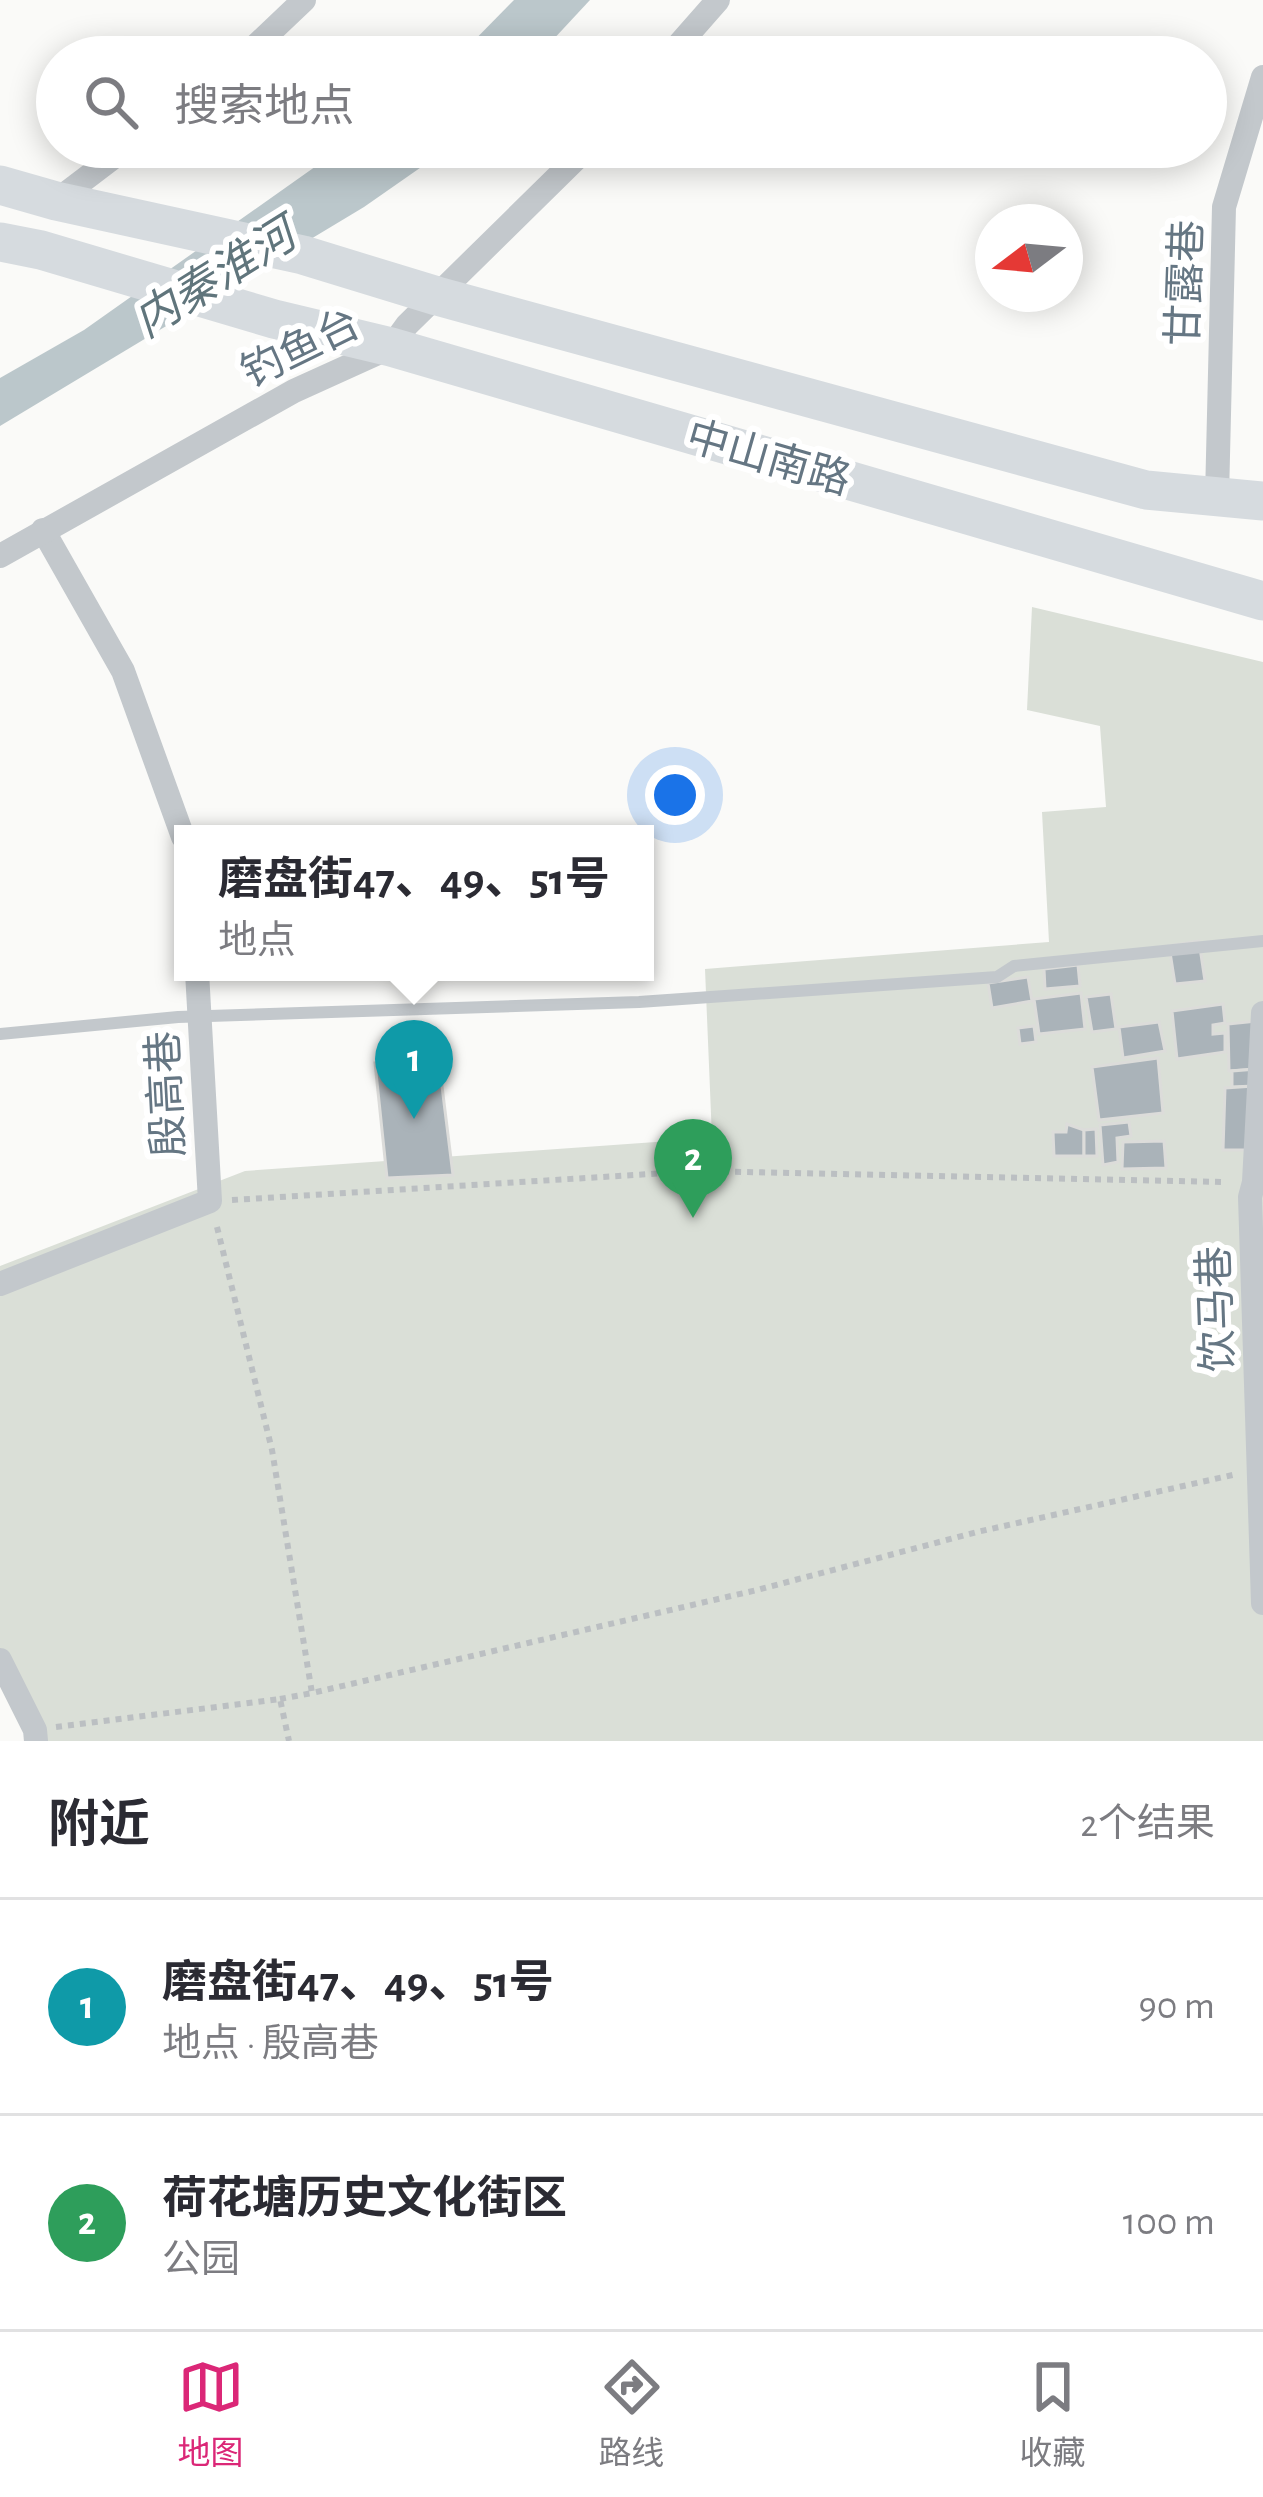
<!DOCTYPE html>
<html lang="zh">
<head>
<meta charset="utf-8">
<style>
	:root { --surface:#fff; --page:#f2f2f3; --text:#2b2b33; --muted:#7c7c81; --line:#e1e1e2; --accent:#db2777 }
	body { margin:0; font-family:"Alegreya Sans","Noto Sans SC",sans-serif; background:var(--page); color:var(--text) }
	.compass { position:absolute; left:975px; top:204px; width:108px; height:108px; border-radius:50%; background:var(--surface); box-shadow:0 6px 30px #0003; rotate:254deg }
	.you { position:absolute; left:675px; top:795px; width:42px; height:42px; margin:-30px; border:9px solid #fff; border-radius:50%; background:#1a73e8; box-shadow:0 0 0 18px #1a73e833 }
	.badge { display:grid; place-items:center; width:78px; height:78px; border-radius:50%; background:var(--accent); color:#fff; font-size:39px; font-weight:700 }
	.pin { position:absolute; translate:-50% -99px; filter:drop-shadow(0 3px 6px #0008) }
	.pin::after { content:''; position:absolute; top:63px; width:42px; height:36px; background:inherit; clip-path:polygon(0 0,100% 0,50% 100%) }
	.popup { position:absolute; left:174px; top:825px; width:480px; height:156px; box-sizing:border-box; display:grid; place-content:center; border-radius:0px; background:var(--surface); filter:drop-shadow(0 3px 9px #0005); font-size:39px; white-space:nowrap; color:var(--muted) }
	.popup b { font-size:45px; color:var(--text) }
	.popup::after { content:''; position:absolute; left:50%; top:100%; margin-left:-24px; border:24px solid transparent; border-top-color:var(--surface) }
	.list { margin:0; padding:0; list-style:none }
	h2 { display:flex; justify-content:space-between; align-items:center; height:156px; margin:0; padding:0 48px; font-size:51px }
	h2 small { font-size:39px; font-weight:400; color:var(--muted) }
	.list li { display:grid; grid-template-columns:78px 1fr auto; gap:36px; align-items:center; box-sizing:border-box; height:216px; padding:0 48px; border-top:3px solid var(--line) }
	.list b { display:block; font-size:45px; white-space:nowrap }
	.list p { margin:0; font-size:39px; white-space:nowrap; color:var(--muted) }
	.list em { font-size:39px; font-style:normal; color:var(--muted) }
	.icon { flex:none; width:66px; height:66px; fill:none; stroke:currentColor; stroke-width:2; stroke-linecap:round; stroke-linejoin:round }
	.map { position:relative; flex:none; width:1263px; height:1741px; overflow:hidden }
	.search { position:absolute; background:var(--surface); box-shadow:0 6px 30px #0003; left:36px; right:36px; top:36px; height:132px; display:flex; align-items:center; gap:30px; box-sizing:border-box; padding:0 42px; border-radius:66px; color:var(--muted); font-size:45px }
	.sheet { height:588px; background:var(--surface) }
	nav { display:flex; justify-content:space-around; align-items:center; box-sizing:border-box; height:168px; border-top:3px solid var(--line); background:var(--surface); font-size:33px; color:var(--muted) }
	nav a { display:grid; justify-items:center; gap:6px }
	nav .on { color:var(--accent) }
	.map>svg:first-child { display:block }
	.green { fill:#dadfd7 }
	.water { fill:#bbc7cb }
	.building { fill:#aab3b9; stroke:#dcdcda; stroke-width:3 }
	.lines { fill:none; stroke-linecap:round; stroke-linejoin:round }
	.path { stroke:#bbbfc2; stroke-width:6; stroke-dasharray:6 6; stroke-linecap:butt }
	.lane { stroke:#c3c8cc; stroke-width:12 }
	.street { stroke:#c3c8cc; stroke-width:24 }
	.primary { stroke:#d6dbdf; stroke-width:39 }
	.labels { text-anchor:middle; stroke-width:12; stroke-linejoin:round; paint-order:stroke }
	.street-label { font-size:42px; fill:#657683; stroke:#fff }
	.water-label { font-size:45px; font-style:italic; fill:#60757c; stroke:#fff }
</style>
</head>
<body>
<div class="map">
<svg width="1263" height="1741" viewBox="0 0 1263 1741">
	<rect width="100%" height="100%" fill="#fafaf8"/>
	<path class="green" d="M1032,607L1263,662V1741H37L0,1665V1266L245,1171L712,1138L705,969L1049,942L1042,812L1106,807L1100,726L1027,710Z"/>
	<g class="water">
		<path d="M514,0H590L537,57H458Z"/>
		<path d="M343,147H450L364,207L0,426V378L84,330Z"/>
	</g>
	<g class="building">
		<path d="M1199,941L1205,981L1175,984L1169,946Z"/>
		<path d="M1078,965L1080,986L1045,989L1044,969Z"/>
		<path d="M1028,977L1032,1001L992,1008L988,983Z"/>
		<path d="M1081,993L1085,1029L1039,1034L1034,999Z"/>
		<path d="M1111,994L1116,1029L1092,1032L1086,997Z"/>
		<path d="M1223,1004L1225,1023L1213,1025V1034L1225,1033V1052L1177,1059L1172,1011Z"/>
		<path d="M1257,1021V1069L1229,1071L1228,1024Z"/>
		<path d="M1159,1022L1165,1051L1123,1058L1119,1027Z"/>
		<path d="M1034,1026L1036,1042L1020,1044L1018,1028Z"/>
		<path d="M1158,1058L1163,1113L1099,1120L1092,1067Z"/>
		<path d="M439,1062L453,1175L387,1178L375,1063Z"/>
		<path d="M1257,1069L1254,1086L1232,1087V1071Z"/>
		<path d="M1254,1086L1250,1150H1223L1225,1088Z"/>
		<path d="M1129,1122L1131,1136L1117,1138L1118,1162L1103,1165L1100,1125Z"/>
		<path d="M1067,1124L1084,1130V1156H1054L1053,1132H1066Z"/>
		<path d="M1096,1129L1097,1156H1084V1130Z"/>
		<path d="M1164,1141L1166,1168L1122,1169L1123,1142Z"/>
	</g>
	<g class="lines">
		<g class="path">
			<path d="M232,1200L698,1171L1226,1182"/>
			<path d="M217,1227L272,1450L312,1693L757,1590L977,1532L1237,1474"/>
			<path d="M280,1699L312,1693"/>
			<path d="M56,1727L280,1699L289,1741"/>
		</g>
		<path class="lane" d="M0,1034L178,1017L639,1002L997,977L1014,966L1263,941"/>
		<g class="street">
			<path d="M244,57L304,0"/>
			<path d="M668,57L718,0"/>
			<path d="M56,201L127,147"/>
			<path d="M1217,497L1224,207L1263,77"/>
			<path d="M43,530L123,671L183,837"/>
			<path d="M0,556L294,391L391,347L407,325L588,147"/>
			<path d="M1263,1013L1254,1182L1250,1197L1263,1603"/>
			<path d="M0,1284L210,1201L197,972"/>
			<path d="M0,1660L35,1730L36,1741"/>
		</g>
		<g class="primary">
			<path d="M0,185L56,201L303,255L437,296L1146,490L1263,501"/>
			<path d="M0,242L41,250L274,319L391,347L1263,601"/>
		</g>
	</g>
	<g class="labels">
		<g class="street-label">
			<text transform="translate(1184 283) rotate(-88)" y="15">甘露巷</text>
			<text transform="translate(300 347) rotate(-26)" y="15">钓鱼台</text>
			<text transform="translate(769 457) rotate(16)" y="15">中山南路</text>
			<text transform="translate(165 1094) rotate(-93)" y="15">殷高巷</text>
			<text transform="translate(1215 1309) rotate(-92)" y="15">饮马巷</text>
		</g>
		<g class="water-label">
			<text transform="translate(214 277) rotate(-32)" y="16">内秦淮河</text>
		</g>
	</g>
</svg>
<svg class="compass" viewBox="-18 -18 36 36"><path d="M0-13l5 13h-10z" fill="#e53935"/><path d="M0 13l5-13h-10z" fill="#7c7c81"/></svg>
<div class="you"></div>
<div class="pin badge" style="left:414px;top:1119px;background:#0f9aa8">1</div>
<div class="popup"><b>磨盘街47、49、51号</b>地点</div>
<div class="pin badge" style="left:693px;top:1218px;background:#2e9e5b">2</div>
<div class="search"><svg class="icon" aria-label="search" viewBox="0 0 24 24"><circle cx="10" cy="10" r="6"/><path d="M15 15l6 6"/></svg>搜索地点</div>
</div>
<section class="sheet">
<h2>附近<small>2个结果</small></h2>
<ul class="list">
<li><span class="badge" style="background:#0f9aa8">1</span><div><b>磨盘街47、49、51号</b><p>地点 · 殷高巷</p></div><em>90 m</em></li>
<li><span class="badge" style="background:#2e9e5b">2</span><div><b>荷花塘历史文化街区</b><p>公园</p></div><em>100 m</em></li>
</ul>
</section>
<nav>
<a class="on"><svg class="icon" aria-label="map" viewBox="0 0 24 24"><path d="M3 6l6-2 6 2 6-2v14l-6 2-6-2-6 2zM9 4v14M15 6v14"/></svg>地图</a>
<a><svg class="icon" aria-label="directions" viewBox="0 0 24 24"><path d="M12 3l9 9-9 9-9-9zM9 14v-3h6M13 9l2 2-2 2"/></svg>路线</a>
<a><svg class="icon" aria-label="saved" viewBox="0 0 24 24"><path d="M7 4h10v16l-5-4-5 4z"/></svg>收藏</a>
</nav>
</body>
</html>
